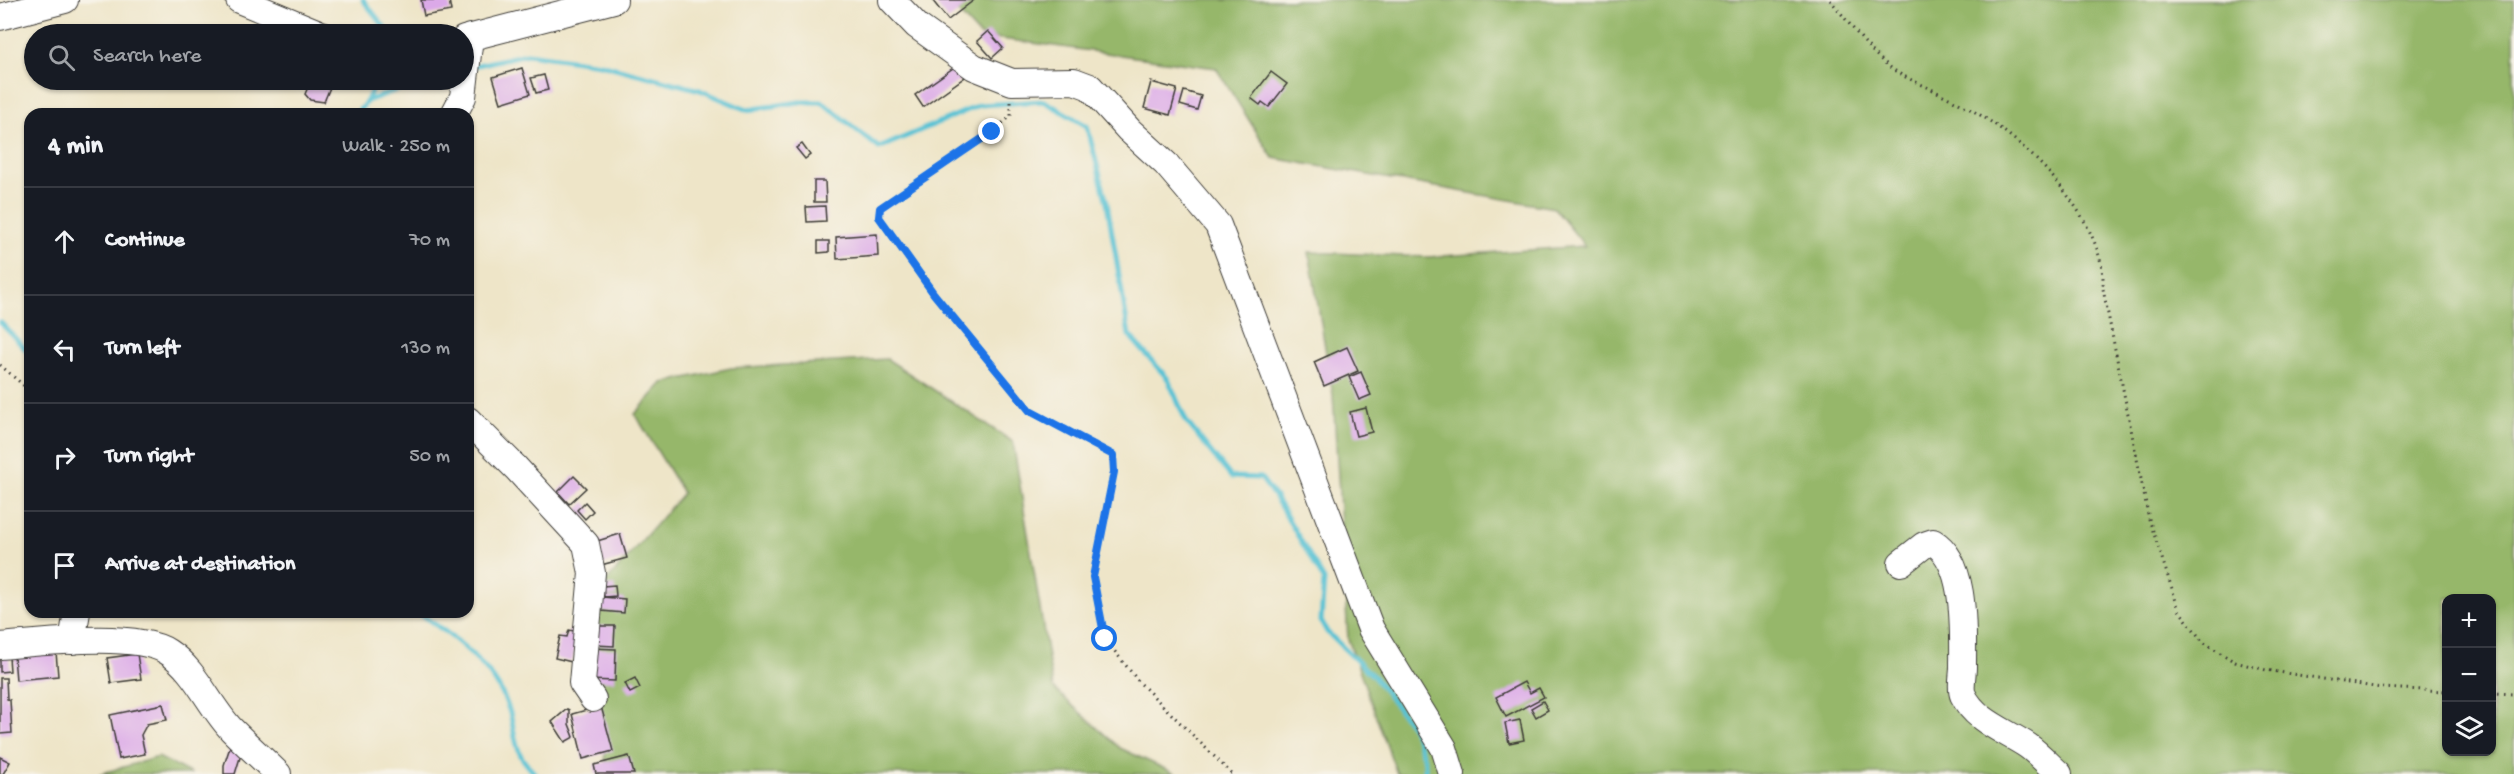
<!DOCTYPE html>
<html lang="en">
<head>
<meta charset="utf-8">
<style>
	:root { --surface:#171b24; --page:#242831; --text:#f1f3f6; --muted:#9ea1a6; --line:#363941 }
	body { margin:0; font-family:"Gochi Hand",sans-serif; background:var(--page); color:var(--text) }
	.controls { position:absolute; right:18px; bottom:18px; display:grid; overflow:hidden; border-radius:12px; box-shadow:0 2px 4px #0004 }
	.controls button { width:54px; height:54px; display:grid; place-items:center; padding:0; border:0; border-bottom:2px solid var(--line); background:var(--surface); color:var(--text); font:30px sans-serif }
	.stop { position:absolute; width:18px; height:18px; margin:-14px; border:4px solid #1a73e8; border-radius:50%; background:#fff }
	.stop.end { background:#1a73e8; border-color:#fff; box-shadow:0 2px 6px #0008 }
	.list { margin:0; padding:0; list-style:none }
	h2 { display:flex; justify-content:space-between; align-items:center; height:78px; margin:0; padding:0 24px; font-size:26px }
	h2 small { font-size:20px; font-weight:400; color:var(--muted) }
	.list li { display:grid; grid-template-columns:39px 1fr auto; gap:18px; align-items:center; box-sizing:border-box; height:108px; padding:0 24px; border-top:2px solid var(--line) }
	.list b { display:block; font-size:22px; white-space:nowrap }
	.list em { font-size:20px; font-style:normal; color:var(--muted) }
	.icon { flex:none; width:33px; height:33px; fill:none; stroke:currentColor; stroke-width:2; stroke-linecap:round; stroke-linejoin:round }
	.map { position:relative; flex:none; width:2514px; height:774px; overflow:hidden }
	.search { position:absolute; background:var(--surface); box-shadow:0 2px 4px #0004; left:24px; top:24px; width:450px; height:66px; display:flex; align-items:center; gap:15px; box-sizing:border-box; padding:0 21px; border-radius:33px; color:var(--muted); font-size:22px }
	.panel { position:absolute; background:var(--surface); box-shadow:0 2px 4px #0004; left:24px; top:108px; width:450px; height:510px; border-radius:18px }
	.map>svg:first-child { display:block }
	.forest { fill:#96b76b; stroke:#596a44; stroke-width:1.5; fill-rule:evenodd }
	.lines { fill:none; stroke-linecap:round; stroke-linejoin:round }
	.stream { stroke:#58c2d4; stroke-width:5 }
	.building { fill:#dba9e8 }
	.minor-casing { stroke:#3c3a36; stroke-width:28 }
	.path { stroke:#3c3a36; stroke-width:3; stroke-dasharray:1.5 4.5; stroke-linecap:butt }
	.minor { stroke:#fff; stroke-width:26 }
	.route { stroke:#1a73e8; stroke-width:8 }
</style>
</head>
<body>
<div class="map">
<svg width="2514" height="774" viewBox="0 0 2514 774">
	<rect width="100%" height="100%" fill="#f7f3e8"/>
	<filter id="ink" filterUnits="userSpaceOnUse"><feTurbulence type="fractalNoise" baseFrequency=".0167" numOctaves="2"/><feDisplacementMap in="SourceGraphic" scale="12" xChannelSelector="R" yChannelSelector="G"/><feConvolveMatrix kernelMatrix="1 2 1 2 8 2 1 2 1" color-interpolation-filters="sRGB"/></filter>
	<filter id="wash" filterUnits="userSpaceOnUse"><feTurbulence type="fractalNoise" baseFrequency=".008" numOctaves="4" result="noise"/><feDisplacementMap in="SourceGraphic" scale="24" xChannelSelector="R" yChannelSelector="G"/><feGaussianBlur stdDeviation="1.35" result="paint"/><feColorMatrix in="noise" values="0 0 0 0 0 0 0 0 0 0 0 0 0 0 0 0 0 1.4 0 .05"/><feComposite in="paint" operator="in"/></filter>
	<g filter="url(#wash)">
		<rect width="100%" height="100%" fill="#eee5c8"/>
		<g class="forest">
			<path d="M947,0H2514V774H1397L1348,639L1333,395L1309,252L1428,257L1585,246L1554,208L1273,158L1216,68L980,36ZM2446,598H2492V752H2446Z"/>
			<path d="M887,359L1013,442L1053,688L1120,748L1176,774H607L587,604L683,493L635,414L663,383L731,368Z"/>
			<path d="M158,757L192,774H99Z"/>
		</g>
		<g class="lines">
			<g class="stream">
				<path d="M363,0L390,34"/>
				<path d="M473,66L527,54L600,64L700,90L747,110L799,102H822L879,148L980,105L1044,101L1087,126L1107,203L1129,335L1168,379L1186,421L1231,477L1261,478L1275,497L1324,580L1321,621L1327,632L1374,677L1413,728L1425,762V774"/>
				<path d="M367,101L425,80"/>
				<path d="M356,114L367,101L376,80"/>
				<path d="M0,322L30,354"/>
				<path d="M417,612C452,635 494,666 508,707C514,722 513,740 521,756C524,762 530,768 535,774"/>
			</g>
		</g>
		<g id="blocks">
			<g class="building">
				<path d="M421,0H449L451,11L424,16Z"/>
				<path d="M932,0H974L948,20Z"/>
				<path d="M988,31L1003,48L992,58L977,41Z"/>
				<path d="M956,66L965,77L923,107L915,95Z"/>
				<path d="M522,68L530,94L501,103L493,77Z"/>
				<path d="M1271,72L1287,84L1269,107L1262,102L1260,105L1251,98Z"/>
				<path d="M544,75L548,90L536,93L531,78Z"/>
				<path d="M311,80H333L324,102L310,100L305,94Z"/>
				<path d="M1151,82L1177,89L1170,115L1144,108Z"/>
				<path d="M1184,91L1201,96L1197,110L1180,105Z"/>
				<path d="M802,144L810,155L805,159L796,148Z"/>
				<path d="M814,181H825L826,202H814Z"/>
				<path d="M825,206L826,221L807,222L806,207Z"/>
				<path d="M877,234L878,256L837,259L836,237Z"/>
				<path d="M818,241H829V252L818,253Z"/>
				<path d="M1347,347L1358,371L1324,386L1314,362Z"/>
				<path d="M1361,372L1371,395L1359,400L1349,377Z"/>
				<path d="M1366,408L1372,432L1356,436L1350,412Z"/>
				<path d="M574,476L586,488L569,504L558,492Z"/>
				<path d="M585,502L593,511L585,519L577,510Z"/>
				<path d="M620,534L627,558L601,565L594,542Z"/>
				<path d="M615,585L616,596L604,597L603,586Z"/>
				<path d="M602,597L625,599L624,613L601,611Z"/>
				<path d="M596,626H615L614,646L595,645Z"/>
				<path d="M569,630L579,632L572,662L555,658L560,636L567,637Z"/>
				<path d="M590,648L616,649L615,681L589,680Z"/>
				<path d="M56,652L58,676L16,680L14,656Z"/>
				<path d="M137,654L141,679L111,683L107,658Z"/>
				<path d="M9,657L10,671L0,672V658Z"/>
				<path d="M0,678H6L7,699L10,700L12,733L0,734Z"/>
				<path d="M635,678L640,688L630,693L625,683Z"/>
				<path d="M1524,682L1530,693L1539,688L1544,697L1506,717L1496,697Z"/>
				<path d="M1543,701L1548,710L1536,717L1531,708Z"/>
				<path d="M163,704L167,720L147,724L141,735L145,754L119,759L110,715Z"/>
				<path d="M601,706L613,751L583,759L572,714Z"/>
				<path d="M567,709L569,710V724L574,737L565,742L552,722Z"/>
				<path d="M1520,720L1524,740L1509,743L1505,723Z"/>
				<path d="M230,747L242,751L235,774H224V765Z"/>
				<path d="M629,756L634,774H596L594,765Z"/>
				<path d="M0,757L10,762L3,774H0Z"/>
			</g>
		</g>
	</g>
	<g filter="url(#ink)">
		<use href="#blocks" fill-opacity="0" stroke="#3c3a36" stroke-width="1.5"/>
		<g class="lines">
			<g class="minor-casing">
				<g id="minor">
					<path d="M239,0L321,34"/>
					<path d="M892,0L917,26L974,67L1012,82L1074,81L1090,87L1129,130L1166,164L1218,225L1371,629L1444,748L1452,774"/>
					<path d="M0,17L65,0"/>
					<path d="M464,39L614,0"/>
					<path d="M454,114L463,97L470,37"/>
					<path d="M468,420L516,468L586,544L592,573L582,683L593,699"/>
					<path d="M1901,563L1924,545L1933,542C1967,562 1963,631 1963,667C1963,675 1960,688 1963,695C1975,721 2006,731 2028,746C2039,754 2049,765 2059,774"/>
					<path d="M72,641L77,612"/>
					<path d="M0,646C39,643 136,631 168,652C196,670 209,706 232,730C247,745 263,759 278,774"/>
				</g>
			</g>
			<g class="path">
				<path d="M1830,0C1850,23 1869,53 1894,70C1904,77 1916,82 1927,87C1949,98 1974,110 1994,124C2042,157 2107,228 2103,289L2149,519L2179,610L2203,642L2235,662L2266,670L2381,688L2446,691"/>
				<path d="M1011,102V116L992,132L880,208L879,217L934,294L1031,411L1113,455L1114,472L1093,577L1105,639L1139,682L1232,774"/>
				<path d="M0,365L30,391"/>
				<path d="M2492,693L2514,694"/>
			</g>
			<use href="#minor" class="minor"/>
		</g>
	</g>
	<g class="lines" filter="url(#ink)">
		<path class="route" d="M992,132L880,208L879,217L934,294L1030,411L1113,455L1114,472L1093,577L1105,639"/>
	</g>
</svg>
<div class="controls">
<button>+</button>
<button>−</button>
<button><svg class="icon" aria-label="layers" viewBox="0 0 24 24"><path d="M12 4l9 5-9 5-9-5zM3 14l9 5 9-5"/></svg></button>
</div>
<div class="stop" style="left:1105px;top:639px"></div>
<div class="stop end" style="left:992px;top:132px"></div>
<div class="search"><svg class="icon" aria-label="search" viewBox="0 0 24 24"><circle cx="10" cy="10" r="6"/><path d="M15 15l6 6"/></svg>Search here</div>
<section class="panel">
<h2>4 min<small>Walk · 250 m</small></h2>
<ul class="list">
<li><svg class="icon" aria-label="ahead" viewBox="0 0 24 24"><path d="M12 20V5M6 11l6-6 6 6"/></svg><div><b>Continue</b></div><em>70 m</em></li>
<li><svg class="icon" aria-label="left" viewBox="0 0 24 24"><path d="M17 20v-9H6M10 6l-5 5 5 5"/></svg><div><b>Turn left</b></div><em>130 m</em></li>
<li><svg class="icon" aria-label="right" viewBox="0 0 24 24"><path d="M7 20v-9h11M14 6l5 5-5 5"/></svg><div><b>Turn right</b></div><em>50 m</em></li>
<li><svg class="icon" aria-label="arrive" viewBox="0 0 24 24"><path d="M6 21V4h12l-3 4 3 4H6"/></svg><div><b>Arrive at destination</b></div></li>
</ul>
</section>
</div>
</body>
</html>
